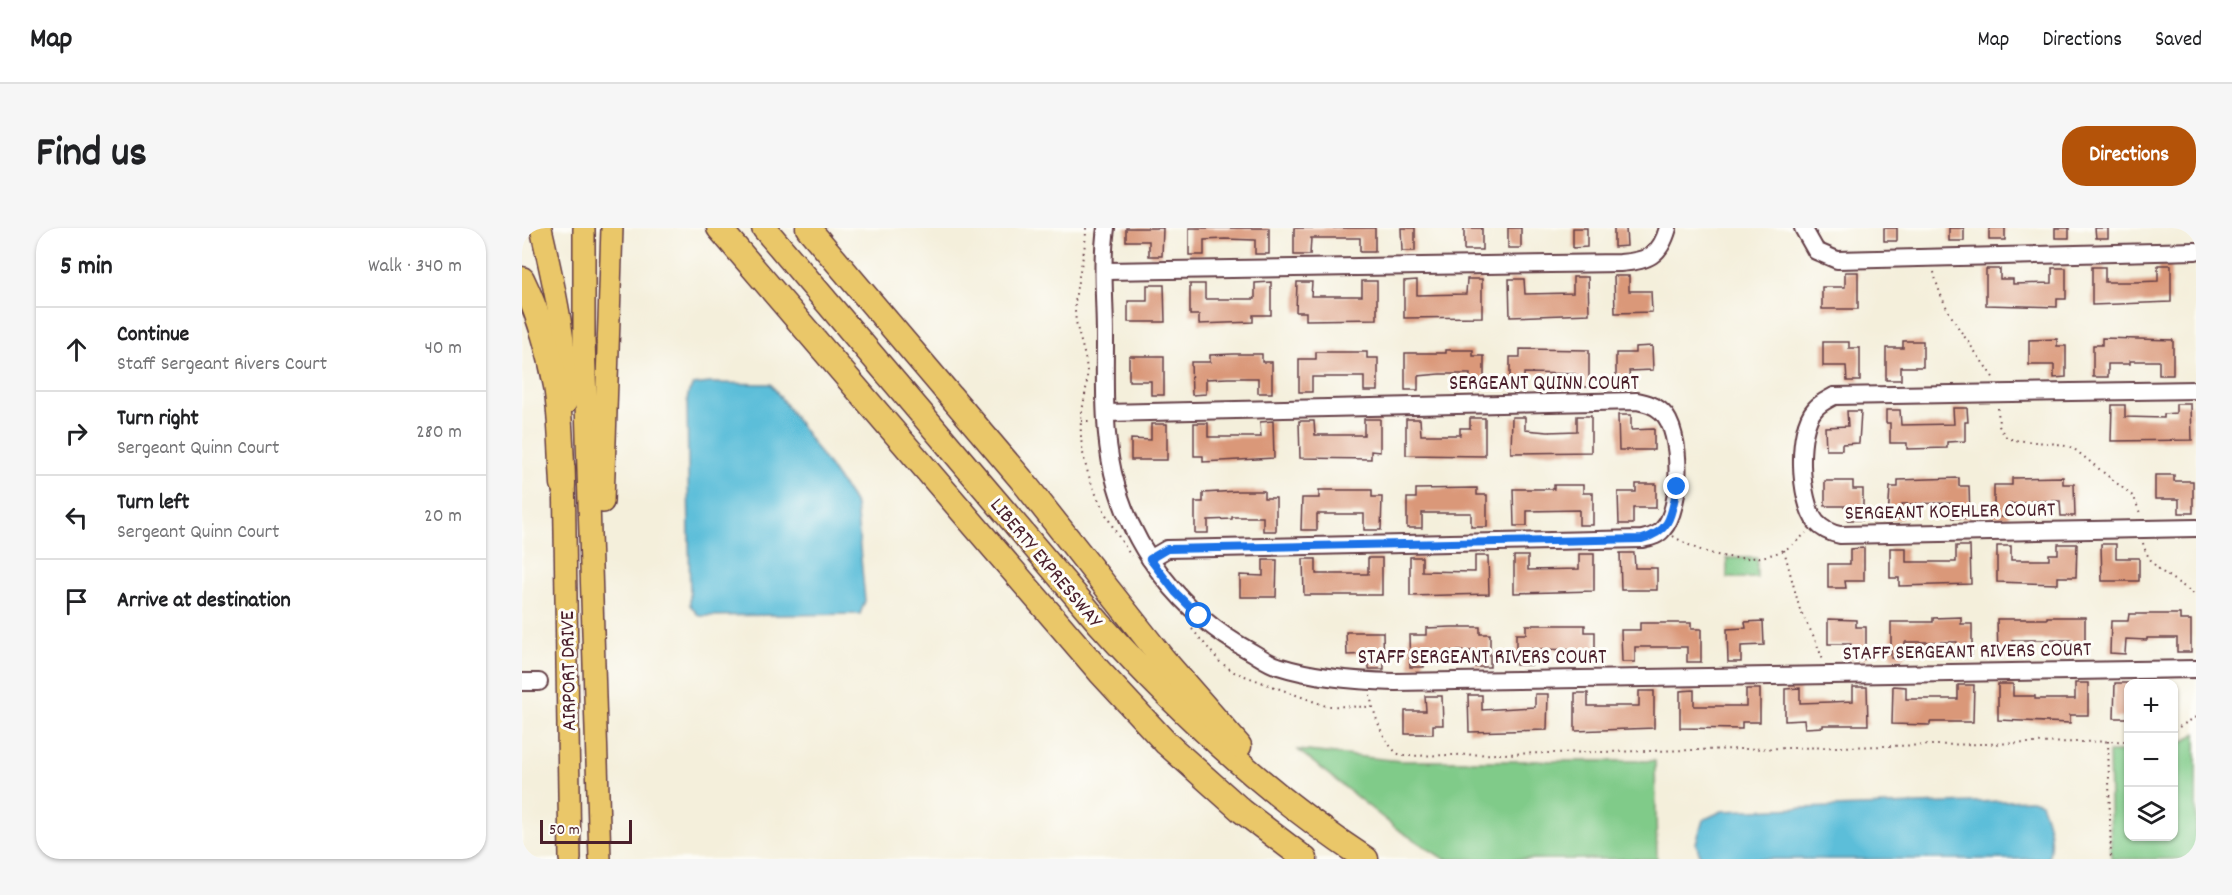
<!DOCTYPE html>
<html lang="en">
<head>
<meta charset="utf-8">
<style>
	:root { --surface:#fff; --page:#f6f6f6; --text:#202124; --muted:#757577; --line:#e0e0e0; --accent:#b45309 }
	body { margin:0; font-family:Dekko,sans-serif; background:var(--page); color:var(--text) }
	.controls { position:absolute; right:18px; bottom:18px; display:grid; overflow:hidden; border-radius:12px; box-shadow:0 2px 4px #0004 }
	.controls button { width:54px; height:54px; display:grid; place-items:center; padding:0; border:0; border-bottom:2px solid var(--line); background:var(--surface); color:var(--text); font:30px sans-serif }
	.scale { position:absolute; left:18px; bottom:15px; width:92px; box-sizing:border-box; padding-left:6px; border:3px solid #4a1f2b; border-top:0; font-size:16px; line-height:21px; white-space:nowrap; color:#4a1f2b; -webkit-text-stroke:4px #fdfcf7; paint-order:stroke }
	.stop { position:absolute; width:18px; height:18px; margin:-14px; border:4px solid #1a73e8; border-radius:50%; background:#fff }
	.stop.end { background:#1a73e8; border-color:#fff; box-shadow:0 2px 6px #0008 }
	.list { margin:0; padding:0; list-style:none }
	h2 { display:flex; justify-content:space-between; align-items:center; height:78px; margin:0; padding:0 24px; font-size:26px }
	h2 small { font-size:20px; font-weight:400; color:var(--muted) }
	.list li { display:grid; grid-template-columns:39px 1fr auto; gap:18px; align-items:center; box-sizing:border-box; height:84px; padding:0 24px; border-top:2px solid var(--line) }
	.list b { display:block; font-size:22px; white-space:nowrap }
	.list p { margin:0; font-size:20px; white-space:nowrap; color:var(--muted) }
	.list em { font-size:20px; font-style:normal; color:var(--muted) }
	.icon { flex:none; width:33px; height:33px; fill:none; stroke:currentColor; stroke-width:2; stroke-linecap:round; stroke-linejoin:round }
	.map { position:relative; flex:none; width:1674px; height:631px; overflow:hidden; border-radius:24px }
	header { display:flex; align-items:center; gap:36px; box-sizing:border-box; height:84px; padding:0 30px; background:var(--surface); border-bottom:2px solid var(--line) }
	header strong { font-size:28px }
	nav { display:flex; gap:33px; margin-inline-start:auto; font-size:21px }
	.intro { display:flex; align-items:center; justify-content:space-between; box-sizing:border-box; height:144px; padding:0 36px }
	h1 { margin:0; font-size:42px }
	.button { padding:15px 27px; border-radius:24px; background:var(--accent); color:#fff; font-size:21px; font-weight:700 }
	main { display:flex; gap:36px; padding:0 36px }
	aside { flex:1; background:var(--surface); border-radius:24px; box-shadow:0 2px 4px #0004 }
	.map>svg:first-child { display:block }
	.green { fill:#80cb89; stroke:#65755a; stroke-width:1.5 }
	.water { fill:#5bbed9; stroke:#526e82; stroke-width:1.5 }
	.building { fill:#da9879 }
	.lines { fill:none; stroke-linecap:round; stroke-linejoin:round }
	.minor-casing { stroke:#643e45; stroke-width:20 }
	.major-casing { stroke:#643e45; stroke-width:24 }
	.highway-casing { stroke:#643e45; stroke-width:27 }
	.path { stroke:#643e45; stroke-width:2; stroke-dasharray:1.5 4.5; stroke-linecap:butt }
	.minor { stroke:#fff; stroke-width:16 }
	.major { stroke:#eac769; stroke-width:21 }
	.highway { stroke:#eac769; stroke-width:24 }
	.route { stroke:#1a73e8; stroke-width:8 }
	.labels { text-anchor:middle; stroke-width:6; stroke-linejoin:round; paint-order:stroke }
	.street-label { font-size:21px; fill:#4a1f2b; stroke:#fdfcf7 }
</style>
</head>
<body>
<header>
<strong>Map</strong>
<nav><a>Map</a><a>Directions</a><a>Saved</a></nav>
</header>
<div class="intro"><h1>Find us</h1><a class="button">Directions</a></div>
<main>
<aside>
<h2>5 min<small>Walk · 340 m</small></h2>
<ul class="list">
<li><svg class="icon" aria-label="ahead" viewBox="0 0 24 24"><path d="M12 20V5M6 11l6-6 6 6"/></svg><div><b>Continue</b><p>Staff Sergeant Rivers Court</p></div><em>40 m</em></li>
<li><svg class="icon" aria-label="right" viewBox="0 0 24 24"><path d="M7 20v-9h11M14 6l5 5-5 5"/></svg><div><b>Turn right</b><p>Sergeant Quinn Court</p></div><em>280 m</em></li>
<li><svg class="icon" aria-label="left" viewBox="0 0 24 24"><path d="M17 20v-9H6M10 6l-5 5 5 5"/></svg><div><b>Turn left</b><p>Sergeant Quinn Court</p></div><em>20 m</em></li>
<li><svg class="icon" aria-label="arrive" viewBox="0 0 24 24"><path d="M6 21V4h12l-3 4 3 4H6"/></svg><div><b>Arrive at destination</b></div></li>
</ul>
</aside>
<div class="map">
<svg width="1674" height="631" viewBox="0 0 1674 631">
	<rect width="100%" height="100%" fill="#fdfcf7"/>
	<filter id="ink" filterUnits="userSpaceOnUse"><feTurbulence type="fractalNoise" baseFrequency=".0167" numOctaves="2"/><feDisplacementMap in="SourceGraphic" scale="12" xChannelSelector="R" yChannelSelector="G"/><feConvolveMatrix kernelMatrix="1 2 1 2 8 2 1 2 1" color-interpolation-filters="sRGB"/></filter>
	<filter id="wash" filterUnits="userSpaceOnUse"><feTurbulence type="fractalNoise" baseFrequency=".008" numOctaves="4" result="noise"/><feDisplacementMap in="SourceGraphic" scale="24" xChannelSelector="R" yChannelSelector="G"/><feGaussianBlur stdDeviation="1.35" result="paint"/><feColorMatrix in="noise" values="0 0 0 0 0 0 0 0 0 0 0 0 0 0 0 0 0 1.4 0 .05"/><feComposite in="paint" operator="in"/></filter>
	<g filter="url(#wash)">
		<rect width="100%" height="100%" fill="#f4efdb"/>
		<g class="green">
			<rect x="1205" y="330" width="30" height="20"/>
			<path d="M1674,505V631H1589L1587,524H1606V608H1652V521Z"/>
			<path d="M776,522L879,533H1133L1135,631H922L875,601Z"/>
		</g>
		<g class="water">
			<path d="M188,155L249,156L328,268L334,278L343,373L338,386L177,388L168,377L165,172L167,163L171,157Z"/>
			<path d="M1510,572L1519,575C1526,593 1532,613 1526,631H1179L1174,615L1181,592L1200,583Z"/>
		</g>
		<g id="blocks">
			<g class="building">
				<path d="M604,0H641L640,28H627V13H604Z"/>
				<path d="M667,0H747V26H733V12L703,11L682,12V27H667Z"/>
				<path d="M772,0H853V24H838V10H789L788,27H772Z"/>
				<path d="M879,0H893V23H880Z"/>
				<rect x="942" y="0" width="18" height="22"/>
				<rect x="986" y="0" width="13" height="20"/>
				<path d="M1051,0H1065V19L1051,20Z"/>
				<path d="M1092,0H1104L1105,18L1092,19Z"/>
				<rect x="1362" y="0" width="13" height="13"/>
				<rect x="1427" y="0" width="15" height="13"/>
				<rect x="1467" y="0" width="16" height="12"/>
				<rect x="1533" y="0" width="14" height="10"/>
				<path d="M1573,0H1586V10H1574Z"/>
				<path d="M1636,37H1649V74L1570,77V39H1583V54H1613L1636,53Z"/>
				<path d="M1530,40H1544V71H1535V79L1464,77V41H1478V51H1491V56L1530,55Z"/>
				<path d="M1323,44H1336V81H1300V59H1323Z"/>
				<path d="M1092,48H1107V63H1129L1130,84L1093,85Z"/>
				<path d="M1051,49H1066L1067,86L988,89L987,51H1002L1003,66L1051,65Z"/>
				<path d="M945,51H960V89L882,90V53L895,52V67L944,66Z"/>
				<path d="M840,53H855V91L784,92V84H774L775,54H790L789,68H840Z"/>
				<path d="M749,54V87H731V94L677,96V87H668V56H683V71H733V55Z"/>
				<path d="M625,57H642L643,94H606V73H625Z"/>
				<path d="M1580,110L1651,112V147H1637V133H1608V136H1586V149H1571V117H1580Z"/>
				<path d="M1535,111V118H1544V149L1532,150V137H1507V112Z"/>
				<path d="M1381,113H1401V139H1379V152H1364V120H1381Z"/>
				<path d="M1301,114H1327V120H1338V153H1325L1324,138H1301Z"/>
				<path d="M1130,118L1131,142L1107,143L1108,158H1094V125H1113V119Z"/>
				<path d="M998,121L1067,122V159H1053V146L1002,145V161H988V129H998Z"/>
				<path d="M924,122H951V128H962V161H948V146H918L896,148V162H883V125H924Z"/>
				<path d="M794,124H845V130H856V163H842V149H790V164H777V131H794Z"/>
				<path d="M712,126H740V134H750V165H736V150H706L684,151V166L670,167L669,134H688V127Z"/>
				<path d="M607,128H642V167H629V153H607Z"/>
				<path d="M1654,176H1669L1670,212L1589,213L1590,177H1603V189L1642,190V186L1654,185Z"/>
				<path d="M1431,180H1445L1446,194H1443V213L1425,214V220L1385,221V215H1368V195H1364V182H1378L1379,197L1432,196Z"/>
				<path d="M1325,183H1339L1337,215L1320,216V222H1304L1303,199L1326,198Z"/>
				<path d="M1096,187H1109V202L1132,201V222H1097Z"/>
				<path d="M1055,188H1069V224L989,225L990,189H1003V202L1026,204L1055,203Z"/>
				<path d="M948,190H963V228L884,227V191H898L899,207H938V200H948Z"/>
				<path d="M842,191H858V224L849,223V231L778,230L777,193H792L793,207H842Z"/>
				<path d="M751,193L752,230L681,234V228H672V195H686V209H739L738,194Z"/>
				<path d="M629,196H645V232H609V211L629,212Z"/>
				<path d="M1633,247H1652V253H1671V285H1657V271H1633Z"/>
				<path d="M1541,249V256H1552L1553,288H1539L1538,273H1509V275L1487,276V289H1472V257H1490V250Z"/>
				<path d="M1437,250V258H1447L1448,290H1431L1430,275L1380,276V291H1366L1368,259H1376V252Z"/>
				<path d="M1303,253H1331V261H1341V292H1325L1326,278H1303Z"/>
				<path d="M1114,256H1134V280H1111V296H1097L1096,264H1114Z"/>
				<path d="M1032,257H1061V265H1071V297H1057V282L1005,283V298H992L991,261H1032Z"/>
				<path d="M955,260V267H965V299H949V285H900V300H885V270H894V261Z"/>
				<path d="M797,262H850V269H860L859,302H842V286H795V302H779L780,270H797Z"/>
				<path d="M716,263H742V270H754V303H741V289H710V291L686,292V305H673V274H681V265Z"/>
				<path d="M1536,316H1555L1554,349H1536V356L1475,354V318H1489V332H1527V326H1536Z"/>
				<path d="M1579,316H1594V330H1617V353H1580Z"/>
				<path d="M1434,318H1448L1449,356L1377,358V350H1368V320H1384V334H1434Z"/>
				<path d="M1342,320V353H1323L1324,360H1306V336H1328V321Z"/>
				<path d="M1098,325H1112L1113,340H1135V362H1099Z"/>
				<path d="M1057,326H1072V363L992,365V328H1006V342L1057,341Z"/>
				<path d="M953,328H966L967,366L888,368V329H900V343L953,344Z"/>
				<path d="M846,330H860V367H782L781,331H794V346H846Z"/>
				<path d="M741,332H755L754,369H718V347L741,348Z"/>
				<path d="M1607,386H1658V392H1669V424H1655V410H1625V412L1604,411L1603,426L1588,425L1589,393H1606Z"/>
				<path d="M1439,389V396H1450V428H1436L1435,414H1383V430H1369V394H1411V390Z"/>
				<path d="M1525,389H1563V426H1549V412H1490V427H1476L1475,391H1525Z"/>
				<path d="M1306,391L1334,392V399H1344V431H1329V416H1306Z"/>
				<path d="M1241,393L1242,417L1219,418V434H1206L1205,401L1224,400L1223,394Z"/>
				<path d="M1118,395H1169V401H1179V434H1165V419H1113V434H1100L1099,402H1118Z"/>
				<path d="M1004,397H1063V404H1073V436H1060V422L1009,421V437H994V406H1004Z"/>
				<path d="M930,399H958V406H968V439H952V423H925V426L902,427V439H888L887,407H904V400Z"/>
				<path d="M824,404H861L862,441H847V426L825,427Z"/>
				<path d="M1553,455H1566V487H1548V495L1476,492V456H1491V468H1513V471H1553Z"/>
				<path d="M1593,455H1606V490H1592Z"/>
				<path d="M1436,457H1452L1451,494H1408V497L1370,496L1371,458L1384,459V471H1436Z"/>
				<path d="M1331,459H1345L1346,497H1301V499L1283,500L1282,492L1263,493V461L1278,460V475L1308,474L1331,473Z"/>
				<path d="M1224,461H1238V494H1220V501L1158,500V463L1172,462V478H1224Z"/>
				<path d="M1117,463H1132V500L1053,503V465H1066V478H1117Z"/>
				<path d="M1013,466H1026L1025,502L947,504L946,467H960V482L1013,479Z"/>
				<path d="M903,468H920L921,497H911V506H883V483H904Z"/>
			</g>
		</g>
	</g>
	<g filter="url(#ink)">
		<use href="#blocks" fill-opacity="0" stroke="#643e45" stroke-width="1.5"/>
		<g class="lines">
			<g class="minor-casing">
				<g id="minor">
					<path d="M584,0C579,35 583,73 583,109C583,154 581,201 591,245C609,321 660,386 728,423C737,428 746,435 756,438C793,450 834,453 873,454L1674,441"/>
					<path d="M1281,0L1294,23L1315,32L1674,23"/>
					<path d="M583,43L1098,35C1126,33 1138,28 1146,0"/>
					<path d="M1674,162L1312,168C1305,172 1298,175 1293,181C1274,202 1277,272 1294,294C1301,302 1308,305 1318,307L1674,300"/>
					<path d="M584,185L1115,173C1124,175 1133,177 1140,184C1161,203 1160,281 1141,301C1136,308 1128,309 1120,311L645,321L628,331"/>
					<path d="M0,454H17"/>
				</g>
			</g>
			<g class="major-casing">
				<g id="major">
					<path d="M19,0C32,58 46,115 44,175"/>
					<path d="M62,0V111L78,631"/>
					<path d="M42,239L48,631"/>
					<path d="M81,274L90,0"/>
				</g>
			</g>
			<g class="highway-casing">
				<g id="highway">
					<path d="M197,0L578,444L644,515L720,583L783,631"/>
					<path d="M242,0L577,395C657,484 744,566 844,631"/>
					<path d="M286,0L499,251L641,431L717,518"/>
					<path d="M0,51C16,84 27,121 34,158C39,190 39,224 41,256"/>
				</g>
			</g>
			<g class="path">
				<path d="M564,0C564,28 553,54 553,81C553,103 564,122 565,144C566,160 560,177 559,193C556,243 583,288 609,328"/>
				<path d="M1412,44C1420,85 1450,117 1472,151"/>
				<path d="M1476,180L1477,198L1483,208L1491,212L1536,216L1551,220L1612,269L1619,288"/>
				<path d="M559,193H571"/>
				<path d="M1151,308C1183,329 1226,338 1262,322C1270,318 1277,311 1284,305"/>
				<path d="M1621,315C1628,344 1654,350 1674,368"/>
				<path d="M1262,322L1278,382L1292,409L1301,432"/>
				<path d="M670,401L698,434L712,444L804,478L850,479"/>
				<path d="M848,467C851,484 864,525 882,528L1606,513"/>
				<path d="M1652,502L1674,489"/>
				<path d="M1586,513L1589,631"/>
			</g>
			<use href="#minor" class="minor"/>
			<use href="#major" class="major"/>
			<use href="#highway" class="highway"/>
		</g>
	</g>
	<g class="lines" filter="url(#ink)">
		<path class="route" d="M677,388L654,365L628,331L645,321L1120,311C1150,303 1149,286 1155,259"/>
	</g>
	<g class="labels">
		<g class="street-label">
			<text x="1022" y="161">SERGEANT QUINN COURT</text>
			<text transform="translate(1428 282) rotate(-1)" y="7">SERGEANT KOEHLER COURT</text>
			<text transform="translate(525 334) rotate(50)" y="7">LIBERTY EXPRESSWAY</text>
			<text transform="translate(1445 422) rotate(-1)" y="7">STAFF SERGEANT RIVERS COURT</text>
			<text x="960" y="435">STAFF SERGEANT RIVERS COURT</text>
			<text transform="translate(45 443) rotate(-91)" y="7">AIRPORT DRIVE</text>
		</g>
	</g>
</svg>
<div class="controls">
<button>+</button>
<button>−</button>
<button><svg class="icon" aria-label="layers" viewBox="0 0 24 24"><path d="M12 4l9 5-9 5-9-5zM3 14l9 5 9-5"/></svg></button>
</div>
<div class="scale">50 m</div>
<div class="stop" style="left:677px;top:388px"></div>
<div class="stop end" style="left:1155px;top:259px"></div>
</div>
</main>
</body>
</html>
